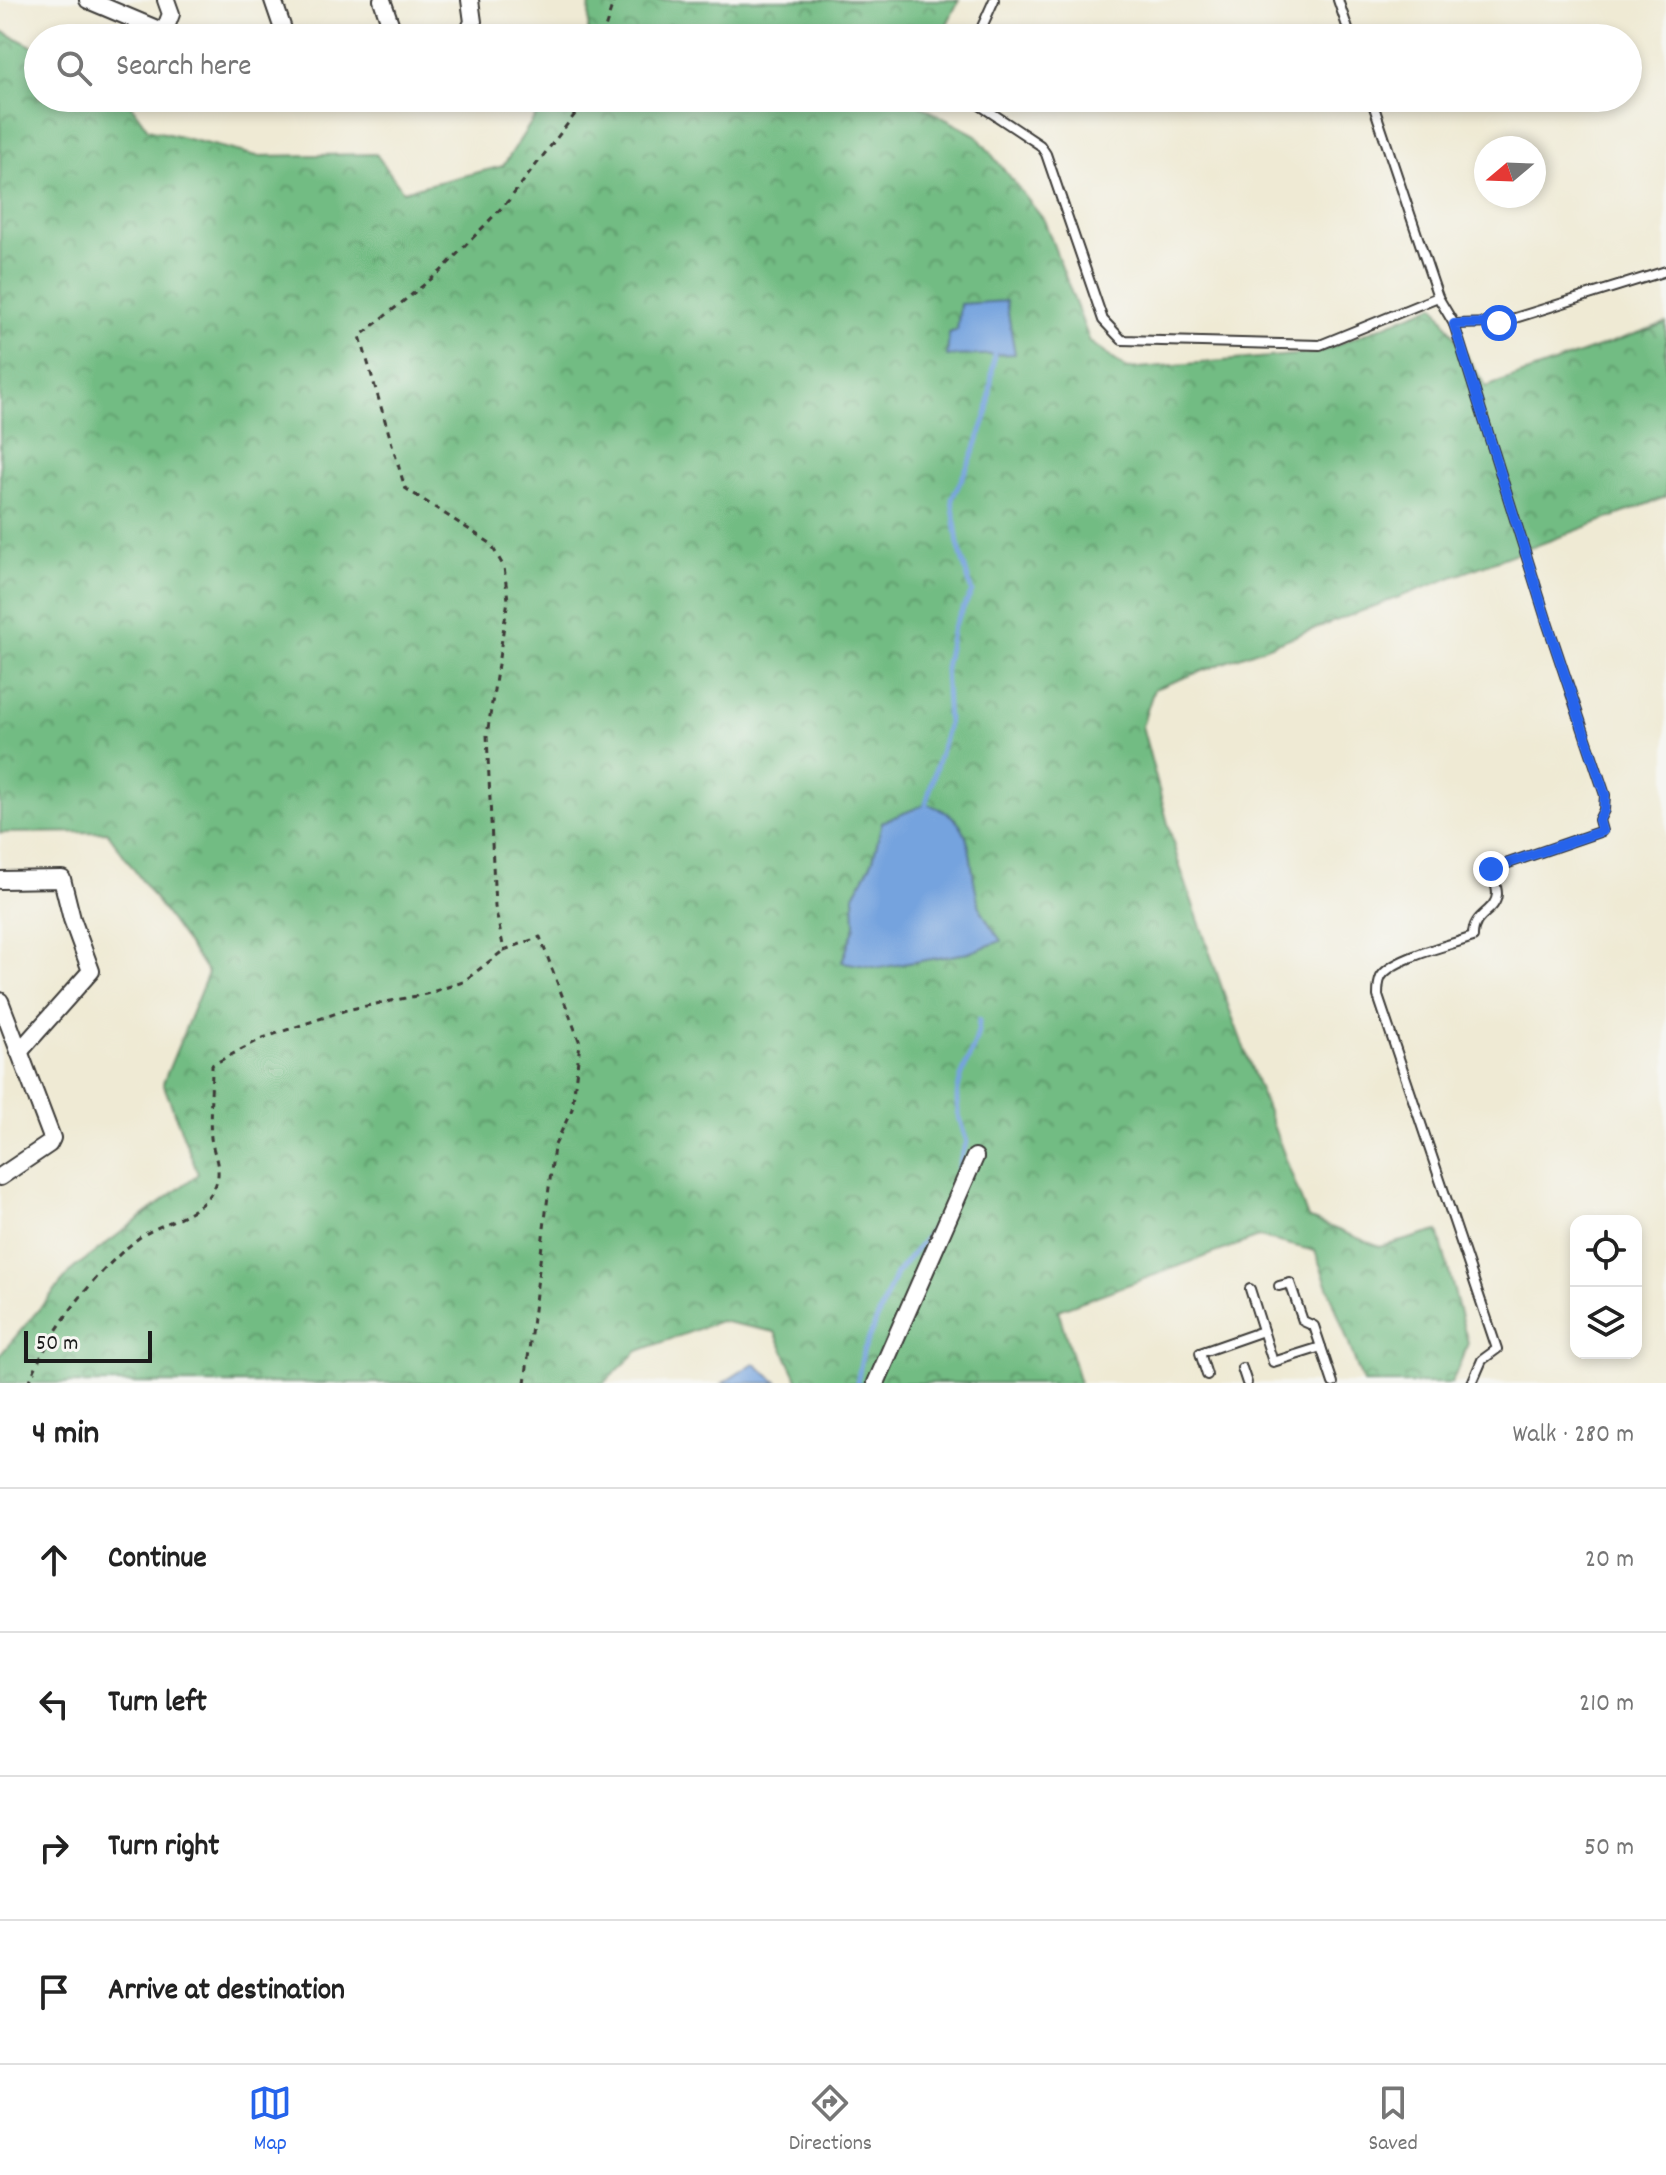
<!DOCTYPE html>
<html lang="en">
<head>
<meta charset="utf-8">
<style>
	:root { --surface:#fff; --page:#f6f6f6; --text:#222; --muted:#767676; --line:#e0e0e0; --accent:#2563eb }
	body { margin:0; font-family:Dekko,sans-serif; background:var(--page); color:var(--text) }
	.controls { position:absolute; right:24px; bottom:24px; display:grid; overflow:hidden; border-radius:16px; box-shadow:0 4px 12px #0003 }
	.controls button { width:72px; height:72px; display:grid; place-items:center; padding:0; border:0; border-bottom:2px solid var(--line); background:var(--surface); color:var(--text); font:40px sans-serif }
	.compass { position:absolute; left:1474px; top:136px; width:72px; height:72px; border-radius:50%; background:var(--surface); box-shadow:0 4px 12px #0003; rotate:251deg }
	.scale { position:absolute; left:24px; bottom:20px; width:128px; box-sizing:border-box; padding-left:8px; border:4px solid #1c1c1c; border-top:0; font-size:22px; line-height:28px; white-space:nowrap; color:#1c1c1c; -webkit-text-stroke:6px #f6f6f2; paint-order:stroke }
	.stop { position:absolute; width:24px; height:24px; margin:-18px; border:6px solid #2563eb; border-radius:50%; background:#fff }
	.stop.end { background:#2563eb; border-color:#fff; box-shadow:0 2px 8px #0008 }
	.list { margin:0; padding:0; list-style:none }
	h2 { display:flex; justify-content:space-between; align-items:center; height:104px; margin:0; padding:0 32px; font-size:34px }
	h2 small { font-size:26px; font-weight:400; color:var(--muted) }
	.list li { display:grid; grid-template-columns:52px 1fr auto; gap:24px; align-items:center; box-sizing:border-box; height:144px; padding:0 32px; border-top:2px solid var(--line) }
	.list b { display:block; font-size:30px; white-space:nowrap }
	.list em { font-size:26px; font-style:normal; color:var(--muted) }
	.icon { flex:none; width:44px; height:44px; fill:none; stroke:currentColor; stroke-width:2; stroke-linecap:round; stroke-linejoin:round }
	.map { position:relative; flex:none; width:1666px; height:1383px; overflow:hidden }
	.search { position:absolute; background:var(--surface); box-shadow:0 4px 12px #0003; left:24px; right:24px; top:24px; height:88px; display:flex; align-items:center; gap:20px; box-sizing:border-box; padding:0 28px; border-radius:44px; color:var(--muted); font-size:30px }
	.sheet { height:680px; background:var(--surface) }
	nav { display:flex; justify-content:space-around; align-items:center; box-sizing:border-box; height:112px; border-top:2px solid var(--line); background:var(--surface); font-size:22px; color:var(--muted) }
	nav a { display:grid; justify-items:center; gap:4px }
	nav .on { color:var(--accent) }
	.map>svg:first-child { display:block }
	.forest { fill:url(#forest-crowns); stroke:#476c50; stroke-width:2 }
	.water { fill:#75a3de; stroke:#48607d; stroke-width:2 }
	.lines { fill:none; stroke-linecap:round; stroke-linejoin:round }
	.stream { stroke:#75a3de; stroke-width:5 }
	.lane-casing { stroke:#3c3b38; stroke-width:12 }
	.street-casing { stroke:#3c3b38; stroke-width:20 }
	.path { stroke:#3c3b38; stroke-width:3; stroke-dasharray:6 6; stroke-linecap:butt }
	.lane { stroke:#fff; stroke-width:8 }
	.street { stroke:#fff; stroke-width:16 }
	.route { stroke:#2563eb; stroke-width:10 }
</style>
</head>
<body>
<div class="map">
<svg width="1666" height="1383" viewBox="0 0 1666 1383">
	<defs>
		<pattern id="forest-crowns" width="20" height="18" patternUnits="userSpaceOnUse" patternTransform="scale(2)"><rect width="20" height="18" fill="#72bc83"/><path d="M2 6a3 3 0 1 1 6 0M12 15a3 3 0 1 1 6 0" fill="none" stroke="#5d986a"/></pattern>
	</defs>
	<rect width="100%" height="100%" fill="#f6f6f2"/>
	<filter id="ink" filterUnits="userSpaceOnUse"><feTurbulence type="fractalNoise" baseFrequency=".0125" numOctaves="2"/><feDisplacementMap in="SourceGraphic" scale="16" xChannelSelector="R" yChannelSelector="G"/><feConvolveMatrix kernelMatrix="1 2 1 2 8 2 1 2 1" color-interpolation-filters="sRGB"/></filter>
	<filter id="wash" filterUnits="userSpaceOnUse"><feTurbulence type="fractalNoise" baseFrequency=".006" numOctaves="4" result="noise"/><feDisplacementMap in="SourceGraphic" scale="32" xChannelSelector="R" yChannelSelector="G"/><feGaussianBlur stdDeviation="1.8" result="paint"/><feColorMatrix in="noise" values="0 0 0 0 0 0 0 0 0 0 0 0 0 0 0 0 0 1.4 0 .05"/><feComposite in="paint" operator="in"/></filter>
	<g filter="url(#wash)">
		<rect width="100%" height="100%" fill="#efead4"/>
		<g class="forest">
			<path d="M590,0H959L940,38H585L588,33Z"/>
			<path d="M0,30L38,49V98H126L148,129L257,156L376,154L403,191L503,166L547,98H921L919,105L976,135L1044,220L1090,342L1127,369L1317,353L1435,305L1486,387L1666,323V497L1154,689L1142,726L1178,861L1229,1008L1308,1218L1380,1247L1438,1231L1468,1343L1452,1383H1363L1315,1251L1259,1237L1058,1310L1080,1383H799L775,1332L720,1321L638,1351L604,1383H0V1355L73,1269L198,1174L163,1083L208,973L107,832L0,833Z"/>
		</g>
		<g class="water">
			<path d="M1006,301L1015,354L947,356L949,333L957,330L960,304Z"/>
			<path d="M926,804C980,818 966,860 979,904C983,917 994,930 1001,941L968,953L879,968L842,962L855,926L854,895L873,860L882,822Z"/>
			<path d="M754,1363L778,1383H723Z"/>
		</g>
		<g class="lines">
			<g class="stream">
				<path d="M926,804L948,724L945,668L953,627L972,592L958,544L952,499L972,457L988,411L994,355"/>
				<path d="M956,1184L961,1157L967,1142C960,1122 953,1103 960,1081C966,1060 979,1043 979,1020"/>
				<path d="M857,1383L863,1352L896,1274L939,1221"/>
			</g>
		</g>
	</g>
	<g filter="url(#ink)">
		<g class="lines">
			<g class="lane-casing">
				<g id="lane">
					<path d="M1338,0L1351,38"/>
					<path d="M977,38L994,0"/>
					<path d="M969,98L1040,145L1046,154L1103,320L1122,340L1320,345L1438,297"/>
					<path d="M1371,98L1438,297L1454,324L1547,622L1605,795L1604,810L1599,820L1602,831L1491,869C1493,877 1497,886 1497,894C1496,913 1472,913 1473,937C1451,945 1392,958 1381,977C1378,983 1378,989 1378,996L1497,1349L1482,1360L1472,1383"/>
					<path d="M1454,324L1499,323L1666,271"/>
					<path d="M1279,1286L1290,1283L1303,1321L1314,1326L1333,1383"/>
					<path d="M1250,1289L1273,1362L1321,1347"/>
					<path d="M1242,1368L1247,1383"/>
					<path d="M1207,1375L1200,1353L1263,1331"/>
				</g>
			</g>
			<g class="street-casing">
				<g id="street">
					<path d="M88,0L178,38"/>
					<path d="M273,0L286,38"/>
					<path d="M382,0L395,38"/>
					<path d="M164,32L171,14L166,0"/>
					<path d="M462,38L466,37L473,22L470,0"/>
					<path d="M0,880L62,879L72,919L91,971L19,1052"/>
					<path d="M0,1001L52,1138L49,1144L0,1177"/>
					<path d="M876,1383L975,1157"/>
				</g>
			</g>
			<g class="path">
				<path d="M602,38L614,0"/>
				<path d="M29,1383C48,1333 93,1275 135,1241C159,1221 207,1216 217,1181C221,1167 213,1152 211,1138C209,1115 212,1089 212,1065L263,1038L346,1010L426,994L463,982L504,950"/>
				<path d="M525,1383L554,1147L572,1109L580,1043L540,937L504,950L495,907L487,735L508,600L504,567L490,543L405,488L360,336L440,272L509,200L579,109L582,98"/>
			</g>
			<use href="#lane" class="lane"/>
			<use href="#street" class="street"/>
		</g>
	</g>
	<g class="lines" filter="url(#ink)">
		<path class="route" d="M1491,869L1602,831L1599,820L1604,810L1605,795L1547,622L1454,324L1499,323"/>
	</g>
</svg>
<div class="controls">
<button><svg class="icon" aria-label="locate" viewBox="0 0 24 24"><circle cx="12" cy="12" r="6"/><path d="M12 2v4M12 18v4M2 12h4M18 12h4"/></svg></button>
<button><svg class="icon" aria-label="layers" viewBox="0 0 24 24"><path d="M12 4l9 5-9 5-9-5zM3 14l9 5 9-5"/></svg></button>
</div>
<svg class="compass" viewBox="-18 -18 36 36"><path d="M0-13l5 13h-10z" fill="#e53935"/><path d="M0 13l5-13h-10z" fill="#767676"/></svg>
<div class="scale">50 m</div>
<div class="stop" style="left:1499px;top:323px"></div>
<div class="stop end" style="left:1491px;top:869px"></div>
<div class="search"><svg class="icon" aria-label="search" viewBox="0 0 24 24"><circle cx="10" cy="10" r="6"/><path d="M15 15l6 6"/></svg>Search here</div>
</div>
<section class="sheet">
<h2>4 min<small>Walk · 280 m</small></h2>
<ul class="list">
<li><svg class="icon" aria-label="ahead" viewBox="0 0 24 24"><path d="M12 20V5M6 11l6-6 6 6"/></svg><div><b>Continue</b></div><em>20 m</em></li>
<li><svg class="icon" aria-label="left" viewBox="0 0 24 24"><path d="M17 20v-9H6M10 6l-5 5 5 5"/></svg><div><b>Turn left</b></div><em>210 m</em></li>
<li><svg class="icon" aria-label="right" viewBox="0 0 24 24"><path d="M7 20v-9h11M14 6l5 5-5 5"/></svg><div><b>Turn right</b></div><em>50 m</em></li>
<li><svg class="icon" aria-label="arrive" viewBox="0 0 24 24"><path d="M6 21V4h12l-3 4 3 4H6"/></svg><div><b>Arrive at destination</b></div></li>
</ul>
</section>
<nav>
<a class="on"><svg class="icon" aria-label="map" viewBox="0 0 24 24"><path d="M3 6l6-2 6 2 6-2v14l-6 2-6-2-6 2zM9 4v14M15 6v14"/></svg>Map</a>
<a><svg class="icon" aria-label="directions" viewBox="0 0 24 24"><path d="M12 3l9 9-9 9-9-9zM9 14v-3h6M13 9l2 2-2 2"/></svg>Directions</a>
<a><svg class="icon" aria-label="saved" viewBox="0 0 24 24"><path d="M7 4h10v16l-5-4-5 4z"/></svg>Saved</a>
</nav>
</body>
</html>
